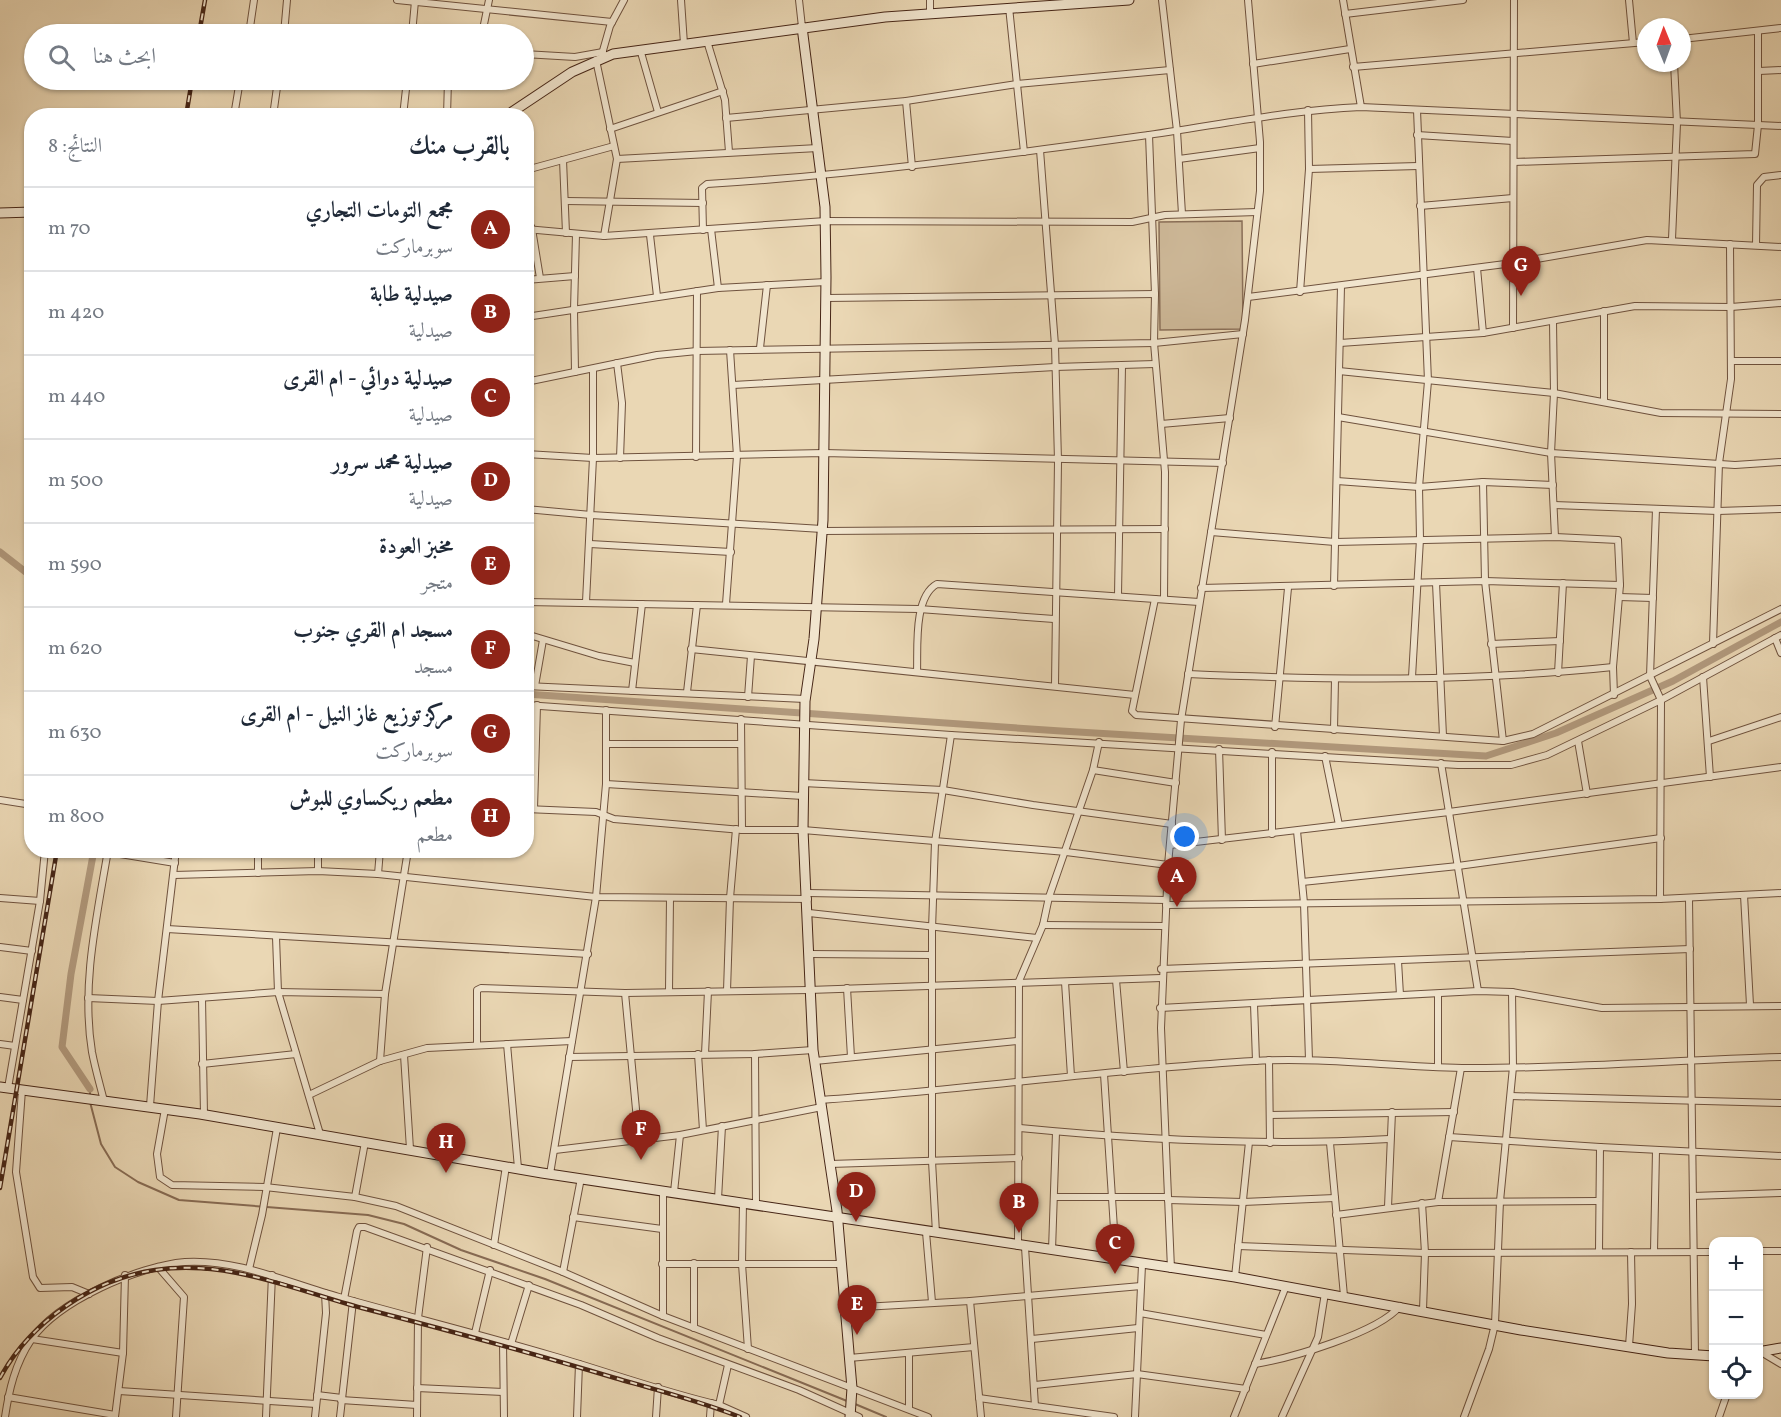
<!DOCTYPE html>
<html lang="ar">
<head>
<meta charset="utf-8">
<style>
	:root { --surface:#fff; --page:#f2f2f3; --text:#1f2937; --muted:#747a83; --line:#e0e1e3; --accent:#8f2418 }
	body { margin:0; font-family:Vollkorn,Amiri,serif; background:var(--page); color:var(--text); direction:rtl }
	.controls { position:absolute; right:18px; bottom:18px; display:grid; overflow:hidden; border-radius:12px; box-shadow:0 2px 4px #0004 }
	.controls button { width:54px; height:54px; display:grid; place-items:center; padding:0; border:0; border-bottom:2px solid var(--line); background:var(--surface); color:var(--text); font:30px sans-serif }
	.compass { position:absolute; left:1637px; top:18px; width:54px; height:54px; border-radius:50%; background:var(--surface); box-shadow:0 2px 4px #0004; rotate:359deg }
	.you { position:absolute; left:1185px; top:837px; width:21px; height:21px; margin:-15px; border:4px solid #fff; border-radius:50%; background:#1a73e8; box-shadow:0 0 0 9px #1a73e833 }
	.badge { display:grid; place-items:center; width:39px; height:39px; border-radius:50%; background:var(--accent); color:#fff; font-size:20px; font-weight:700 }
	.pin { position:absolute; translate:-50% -50px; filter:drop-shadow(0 2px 3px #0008) }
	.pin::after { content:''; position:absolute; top:32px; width:21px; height:18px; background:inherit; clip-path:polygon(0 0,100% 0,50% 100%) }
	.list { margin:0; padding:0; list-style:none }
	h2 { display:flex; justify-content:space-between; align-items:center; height:78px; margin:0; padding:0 24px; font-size:26px }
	h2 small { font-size:20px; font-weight:400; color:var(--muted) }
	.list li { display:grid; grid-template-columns:39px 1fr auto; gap:18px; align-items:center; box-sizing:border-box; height:84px; padding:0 24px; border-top:2px solid var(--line) }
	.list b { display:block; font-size:22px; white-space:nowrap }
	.list p { margin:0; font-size:20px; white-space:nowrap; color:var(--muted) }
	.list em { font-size:20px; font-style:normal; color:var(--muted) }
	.icon { flex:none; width:33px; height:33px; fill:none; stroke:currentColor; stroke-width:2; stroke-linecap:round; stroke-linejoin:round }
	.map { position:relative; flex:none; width:1781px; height:1417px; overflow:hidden; direction:ltr }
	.search { position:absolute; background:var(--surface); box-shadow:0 2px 4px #0004; left:24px; top:24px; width:510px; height:66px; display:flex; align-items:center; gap:15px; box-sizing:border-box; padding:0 21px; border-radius:33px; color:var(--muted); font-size:22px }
	.panel { position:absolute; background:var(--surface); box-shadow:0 2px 4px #0004; left:24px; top:108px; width:510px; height:750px; border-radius:24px; direction:rtl }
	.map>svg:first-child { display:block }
	.green { fill:#ceb999; stroke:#8a6f58; stroke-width:1.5 }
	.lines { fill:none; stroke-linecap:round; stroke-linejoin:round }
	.stream { stroke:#876b54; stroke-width:2 }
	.canal { stroke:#b29a7e; stroke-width:7 }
	.street-casing { stroke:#6f523e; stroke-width:8 }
	.secondary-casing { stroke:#462516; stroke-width:11 }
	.street { stroke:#f1e5ce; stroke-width:6 }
	.secondary { stroke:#f1e5ce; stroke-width:9 }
	.rail-casing { stroke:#462516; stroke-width:4.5 }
	.rail { stroke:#f1e5ce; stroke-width:2; stroke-dasharray:7; stroke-linecap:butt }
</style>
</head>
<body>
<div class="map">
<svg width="1781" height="1417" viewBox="0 0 1781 1417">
	<rect width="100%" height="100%" fill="#ead7b4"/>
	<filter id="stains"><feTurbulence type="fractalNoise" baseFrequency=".00333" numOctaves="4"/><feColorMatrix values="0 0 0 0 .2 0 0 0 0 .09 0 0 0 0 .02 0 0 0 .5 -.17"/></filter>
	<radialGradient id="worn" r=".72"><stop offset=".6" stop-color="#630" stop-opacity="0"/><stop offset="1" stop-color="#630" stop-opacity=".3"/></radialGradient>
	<path class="green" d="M1242,221L1243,329L1160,330L1159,222Z"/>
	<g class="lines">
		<g class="stream">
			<path d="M90,1089V1097"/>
			<path d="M90,1102L101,1144L115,1167L138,1182L179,1200L368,1215L404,1224L461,1250L545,1279L847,1401"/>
			<path d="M855,1404L886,1417"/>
		</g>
		<g class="canal">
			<path d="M0,552L32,577"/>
			<path d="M526,694L1061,731L1486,756L1556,733L1673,681L1781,622"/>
			<path d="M90,1089L62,1047L71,974L94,850"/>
		</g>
		<g class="street-casing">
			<g id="street">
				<path d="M397,0L612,22"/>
				<path d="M681,0L684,44"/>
				<path d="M799,0L802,27"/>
				<path d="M1162,0L1177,131L1182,214"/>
				<path d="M1343,0L1361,107"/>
				<path d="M1629,0L1633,43"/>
				<path d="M1009,7L1024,152"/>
				<path d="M930,14V0"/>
				<path d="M1345,14L1463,0"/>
				<path d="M249,34L254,0"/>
				<path d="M284,34L287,0"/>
				<path d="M412,34L415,1"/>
				<path d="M482,34L489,0"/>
				<path d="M1682,39L1781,28"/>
				<path d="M707,41L725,100L729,152"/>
				<path d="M640,49L658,112"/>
				<path d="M524,54L575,57L603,52"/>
				<path d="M602,54L610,26L624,0"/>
				<path d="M596,60L617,159L604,236"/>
				<path d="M1253,64L1350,49"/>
				<path d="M1353,67L1646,42"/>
				<path d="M1759,71L1781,70"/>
				<path d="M906,101L912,167"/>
				<path d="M234,116L240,80"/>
				<path d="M273,116L278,80"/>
				<path d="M403,116L407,80"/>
				<path d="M447,116L448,80"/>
				<path d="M726,118L906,101L1017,84L1170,70"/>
				<path d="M610,129L723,91"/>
				<path d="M1149,135L1155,294L1154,343L1165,472L1164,599"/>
				<path d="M1417,135L1513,141"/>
				<path d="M1040,150L1055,345L1058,461L1055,685"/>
				<path d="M617,159L818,148"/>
				<path d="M1179,159L1260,148"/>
				<path d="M563,160L566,233"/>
				<path d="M1514,162L1755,154L1758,125V31"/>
				<path d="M1309,169L1418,166"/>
				<path d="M526,170L614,146"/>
				<path d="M566,201L703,203"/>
				<path d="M1420,206L1513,198"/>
				<path d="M526,215L532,229L540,278"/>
				<path d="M526,229L604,236L826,221L1132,222L1165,215L1257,212"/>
				<path d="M711,229L718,288"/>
				<path d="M703,230L702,188L707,184C853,175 996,156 1141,136C1214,126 1286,110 1361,107L1781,126"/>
				<path d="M650,235L657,296"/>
				<path d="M1672,239L1677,123L1674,63"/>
				<path d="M1756,245L1757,185L1764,177L1781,175"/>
				<path d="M1477,268L1483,333"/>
				<path d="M526,280L575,276"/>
				<path d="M1300,292L1309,169L1308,110"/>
				<path d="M1248,297L1513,263L1647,240L1781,247"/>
				<path d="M826,298L1155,294"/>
				<path d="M1604,311V401"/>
				<path d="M526,317L718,288L826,282"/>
				<path d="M1553,321L1554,393L1551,453L1555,537"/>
				<path d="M1513,328L1514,0"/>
				<path d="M1340,343L1483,333L1635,306L1731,307L1781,303"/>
				<path d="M760,348L767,285"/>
				<path d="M1732,361H1781"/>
				<path d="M617,363L622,403L620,458"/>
				<path d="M1339,371L1554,393L1661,413L1781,414"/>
				<path d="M575,372L574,310L576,234"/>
				<path d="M526,382L657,355L697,351L1154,343L1243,334"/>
				<path d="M733,385L1055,367L1155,364"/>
				<path d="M1338,417L1551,453L1735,465L1781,462"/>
				<path d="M1161,424L1230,418"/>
				<path d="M526,454L593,458L824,453L1223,463"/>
				<path d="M696,457L697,291"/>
				<path d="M1337,481L1419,487L1483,482L1553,485"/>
				<path d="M1483,482L1485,581L1503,741"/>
				<path d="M1554,505L1718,511L1781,509"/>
				<path d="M526,509L591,515L822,529"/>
				<path d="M1656,509L1650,676L1661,700L1660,899"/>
				<path d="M822,531L1165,529"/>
				<path d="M1211,532L1335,542L1555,537L1618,540L1620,585L1613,667L1614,695"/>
				<path d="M590,544L731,552"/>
				<path d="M1436,583L1443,736"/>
				<path d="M1334,586L1341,286"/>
				<path d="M1201,588L1485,581L1620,585"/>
				<path d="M1118,595L1122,366"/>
				<path d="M1619,597L1653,598"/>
				<path d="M1155,599L1132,711L1136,715L1503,741L1533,734L1781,609"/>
				<path d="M526,602L919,609L1054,619"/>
				<path d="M586,602L593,458V369"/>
				<path d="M726,604L737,456L730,350"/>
				<path d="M526,634L599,656L635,663"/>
				<path d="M1775,638L1781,653"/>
				<path d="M1491,644L1560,641"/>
				<path d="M1713,644L1719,463L1731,379L1730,244"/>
				<path d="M691,649L1135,695"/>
				<path d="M917,672C918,649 913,597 937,584L1199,602"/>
				<path d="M1558,673L1563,583"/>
				<path d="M1188,674C1330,680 1472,682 1613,667"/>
				<path d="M1412,677L1420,539L1419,487L1428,381L1417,110"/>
				<path d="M1703,677L1710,777"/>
				<path d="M526,686L805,699"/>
				<path d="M535,686L543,640"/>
				<path d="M632,691L642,604"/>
				<path d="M687,692L697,605"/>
				<path d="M748,697L751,656"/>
				<path d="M526,705L951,735L1458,765H1511L1547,755L1661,700L1781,635"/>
				<path d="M741,719L742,830"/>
				<path d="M1275,727L1288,588"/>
				<path d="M1334,730L1335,679"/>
				<path d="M1578,741L1587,794"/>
				<path d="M1709,741L1781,717"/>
				<path d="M607,744H740"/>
				<path d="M1219,749L1222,840"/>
				<path d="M1272,752V834"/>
				<path d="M1325,756L1339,825"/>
				<path d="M1441,763L1478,991"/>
				<path d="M1093,770L1176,783"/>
				<path d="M803,783L943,790L1033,805L1172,824"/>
				<path d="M606,784L803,796"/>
				<path d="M0,800L32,805"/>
				<path d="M526,809L596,812L614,819L742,830H803L1066,852L1168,865"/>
				<path d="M534,809L537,705"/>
				<path d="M1297,831L1304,903L1309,1060"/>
				<path d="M1170,845L1449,812L1781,767"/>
				<path d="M258,850V873"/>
				<path d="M318,850V871"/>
				<path d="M108,852L175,863"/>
				<path d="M378,874L380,850"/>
				<path d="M174,875L318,871L378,874L596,897L808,899"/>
				<path d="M1302,882L1458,866L1661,838"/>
				<path d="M808,893L1166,900"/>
				<path d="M1744,895L1750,1005"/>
				<path d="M0,898L40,901"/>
				<path d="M1689,899L1695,1355"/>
				<path d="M1166,905L1660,899L1781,893"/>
				<path d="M809,913L1037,938"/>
				<path d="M1043,925L1164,926"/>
				<path d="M167,929L588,954"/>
				<path d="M276,937L278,992L320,1134"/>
				<path d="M0,947L32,951"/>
				<path d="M810,954L931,955"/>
				<path d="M1398,961L1400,995"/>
				<path d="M1161,969L1690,949"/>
				<path d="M1116,980L1124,1072"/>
				<path d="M1065,982L1071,1076"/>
				<path d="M847,988L851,1057"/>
				<path d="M669,991L670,898"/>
				<path d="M727,991L730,898L736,829"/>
				<path d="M625,993L639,1141"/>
				<path d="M0,997L23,1000"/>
				<path d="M88,998L158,1001L278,992L385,994"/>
				<path d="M202,998L204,1115"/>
				<path d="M1254,1004L1256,1061"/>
				<path d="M1160,1008L1478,991L1512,992L1602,1008L1781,1006"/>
				<path d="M0,1044L15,1046"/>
				<path d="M507,1044L518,1168"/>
				<path d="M477,1045V990L481,988L625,993L809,990L1161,978"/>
				<path d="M698,1054L703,1130"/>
				<path d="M705,1054L708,991"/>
				<path d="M755,1054L756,1204"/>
				<path d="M404,1055L410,1149"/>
				<path d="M569,1057L755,1054L813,1050"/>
				<path d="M1269,1060L1270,1143"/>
				<path d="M380,1061L385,994L408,850"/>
				<path d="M815,1061L1017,1041"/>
				<path d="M202,1064L296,1054"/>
				<path d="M1438,1067V994"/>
				<path d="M1104,1074L1116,1260"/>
				<path d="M8,1088L40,901L45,850"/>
				<path d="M22,1090L16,1172L33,1277L40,1288L72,1287L89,1294"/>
				<path d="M309,1095L380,1061L427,1048L572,1041"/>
				<path d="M1511,1096L1781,1103"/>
				<path d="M821,1100C966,1090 1110,1069 1254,1061C1324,1057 1393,1067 1462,1068C1568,1069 1675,1060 1781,1057"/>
				<path d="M104,1101C100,1085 95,1068 92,1052C81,985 97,916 108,850"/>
				<path d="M150,1106L158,1001L176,850"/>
				<path d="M165,1109L157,1154L160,1177L172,1185L265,1187L355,1197L396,1206L563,1272L663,1316L928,1417"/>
				<path d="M1270,1115L1454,1112"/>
				<path d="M1020,1128C1142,1140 1266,1146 1389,1139"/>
				<path d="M1449,1137L1600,1147L1781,1156"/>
				<path d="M1330,1143L1344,1296"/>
				<path d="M555,1150L680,1135L822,1107"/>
				<path d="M830,1164L1019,1158"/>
				<path d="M550,1174L596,897L606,784V710"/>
				<path d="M674,1192L680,1135"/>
				<path d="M1693,1196L1781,1193"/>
				<path d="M355,1197L365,1142"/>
				<path d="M1056,1197H1167"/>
				<path d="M718,1199L722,1126"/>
				<path d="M1168,1200L1243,1202L1335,1198"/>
				<path d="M743,1202L742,1264L748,1349"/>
				<path d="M1438,1202L1461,1068"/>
				<path d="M1422,1203L1425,1253L1423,1310"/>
				<path d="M1388,1207L1392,1112"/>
				<path d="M1336,1215L1438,1202L1599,1201"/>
				<path d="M573,1217L662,1229"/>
				<path d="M926,1232L932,1302"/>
				<path d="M936,1233L932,1161V929L935,842L951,735"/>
				<path d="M494,1245L506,1166"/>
				<path d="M1018,1246L1019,981L1043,925L1049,897L1093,770L1099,742"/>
				<path d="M1238,1246L1425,1253L1714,1252"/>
				<path d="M1025,1247L1035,1406"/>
				<path d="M1052,1250L1056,1132"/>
				<path d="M1599,1251L1600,1147"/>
				<path d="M1654,1251L1656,1150"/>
				<path d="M1758,1251H1781"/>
				<path d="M694,1263V1328"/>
				<path d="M662,1264H842"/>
				<path d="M158,1267L184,1297L176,1417"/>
				<path d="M249,1269L262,1215L277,1128"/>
				<path d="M1171,1269L1161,1028L1168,865L1181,720L1245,320L1260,191V142L1248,0"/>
				<path d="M563,1272L581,1178"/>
				<path d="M1235,1277L1249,1142"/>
				<path d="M344,1299L357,1231L359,1227H365L581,1305L658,1338L799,1390L859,1417"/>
				<path d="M970,1301L981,1417"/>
				<path d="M845,1308L970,1301L1141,1286"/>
				<path d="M1140,1313L1266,1335"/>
				<path d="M663,1316V1190"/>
				<path d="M475,1333L490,1270"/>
				<path d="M32,1339L123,1353"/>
				<path d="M1032,1339L1138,1328"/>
				<path d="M503,1342L504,1417"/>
				<path d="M511,1344L529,1285"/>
				<path d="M1629,1346L1632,1304L1631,1252"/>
				<path d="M1761,1352L1781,1364"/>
				<path d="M849,1358L974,1347"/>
				<path d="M1255,1364C1291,1358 1378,1333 1400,1306"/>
				<path d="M1035,1385L1137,1374L1246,1389"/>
				<path d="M417,1388L503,1392"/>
				<path d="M119,1391L316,1404"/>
				<path d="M317,1395L342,1398"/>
				<path d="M8,1397L115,1415"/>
				<path d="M979,1398L1114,1417"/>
				<path d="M341,1400L417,1405"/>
				<path d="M719,1405L728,1365"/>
				<path d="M909,1409V1353"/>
				<path d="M5,1417C9,1390 15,1364 31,1340C58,1301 138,1266 185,1262C239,1259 288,1283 339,1297C410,1317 482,1335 553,1356C608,1372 663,1392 719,1405L746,1417"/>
				<path d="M115,1417L123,1353L125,1275"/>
				<path d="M266,1417L272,1275"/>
				<path d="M315,1417L326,1313L325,1293"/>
				<path d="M340,1417L353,1301"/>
				<path d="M417,1417L418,1318L427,1247"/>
				<path d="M577,1417L579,1364"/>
				<path d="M656,1417L658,1387"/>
				<path d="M710,1417L711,1403"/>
				<path d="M1135,1417L1142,1265"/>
				<path d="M1234,1417L1286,1286"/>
				<path d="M1282,1417L1318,1337L1325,1293"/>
				<path d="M1464,1417L1489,1349L1495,1324L1500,1201L1513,1067L1512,992"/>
				<path d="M1719,1417L1727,1394"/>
			</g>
		</g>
		<g class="secondary-casing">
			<g id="secondary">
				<path d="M802,27L825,207L826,277L823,520L814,639L805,701L803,830L813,1050L837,1211L852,1388L850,1417"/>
				<path d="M506,116L572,72L613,54L885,17L1129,0"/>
				<path d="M0,213L32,212"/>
				<path d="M0,1087L200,1114L542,1173L1235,1277L1521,1330L1668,1353L1714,1356"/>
				<path d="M1758,1352L1781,1348"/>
			</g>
		</g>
		<use href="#street" class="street"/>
		<use href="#secondary" class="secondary"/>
		<g class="rail-casing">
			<g id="rail">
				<path d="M199,34L205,0"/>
				<path d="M186,116L192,80"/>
				<path d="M0,1188L57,850"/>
				<path d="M0,1378C30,1322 93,1279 155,1270C227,1259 294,1290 362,1308C447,1330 531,1353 615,1378C657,1390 699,1401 740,1417"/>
			</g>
		</g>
		<use href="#rail" class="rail"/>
	</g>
	<rect width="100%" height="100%" filter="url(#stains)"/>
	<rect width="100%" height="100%" fill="url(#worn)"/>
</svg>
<div class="controls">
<button>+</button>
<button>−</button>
<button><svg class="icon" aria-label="locate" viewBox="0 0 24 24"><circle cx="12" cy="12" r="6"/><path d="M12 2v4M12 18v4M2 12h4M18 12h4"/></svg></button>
</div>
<svg class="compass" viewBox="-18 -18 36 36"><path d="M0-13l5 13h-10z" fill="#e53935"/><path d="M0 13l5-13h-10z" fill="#747a83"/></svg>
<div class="you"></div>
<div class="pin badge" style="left:1177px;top:907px">A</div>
<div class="pin badge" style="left:1019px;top:1233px">B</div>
<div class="pin badge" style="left:1115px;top:1274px">C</div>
<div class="pin badge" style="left:856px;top:1222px">D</div>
<div class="pin badge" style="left:857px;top:1335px">E</div>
<div class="pin badge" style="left:641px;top:1160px">F</div>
<div class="pin badge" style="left:1521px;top:296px">G</div>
<div class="pin badge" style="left:446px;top:1173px">H</div>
<div class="search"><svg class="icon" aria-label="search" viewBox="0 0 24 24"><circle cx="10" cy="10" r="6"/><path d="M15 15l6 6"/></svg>ابحث هنا</div>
<section class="panel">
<h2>بالقرب منك<small>النتائج: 8</small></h2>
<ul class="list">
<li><span class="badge">A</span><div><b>مجمع التومات التجاري</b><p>سوبرماركت</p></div><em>70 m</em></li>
<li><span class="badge">B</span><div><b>صيدلية طابة</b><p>صيدلية</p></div><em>420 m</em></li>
<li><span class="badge">C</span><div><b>صيدلية دوائي - ام القرى</b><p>صيدلية</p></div><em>440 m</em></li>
<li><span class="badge">D</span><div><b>صيدلية محمد سرور</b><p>صيدلية</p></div><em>500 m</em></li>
<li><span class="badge">E</span><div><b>مخبز العودة</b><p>متجر</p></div><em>590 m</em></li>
<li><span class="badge">F</span><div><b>مسجد ام القري جنوب</b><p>مسجد</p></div><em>620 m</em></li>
<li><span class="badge">G</span><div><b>مركز توزيع غاز النيل - ام القرى</b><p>سوبرماركت</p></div><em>630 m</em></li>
<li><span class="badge">H</span><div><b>مطعم ريكساوي للبوش</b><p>مطعم</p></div><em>800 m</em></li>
</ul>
</section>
</div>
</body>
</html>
